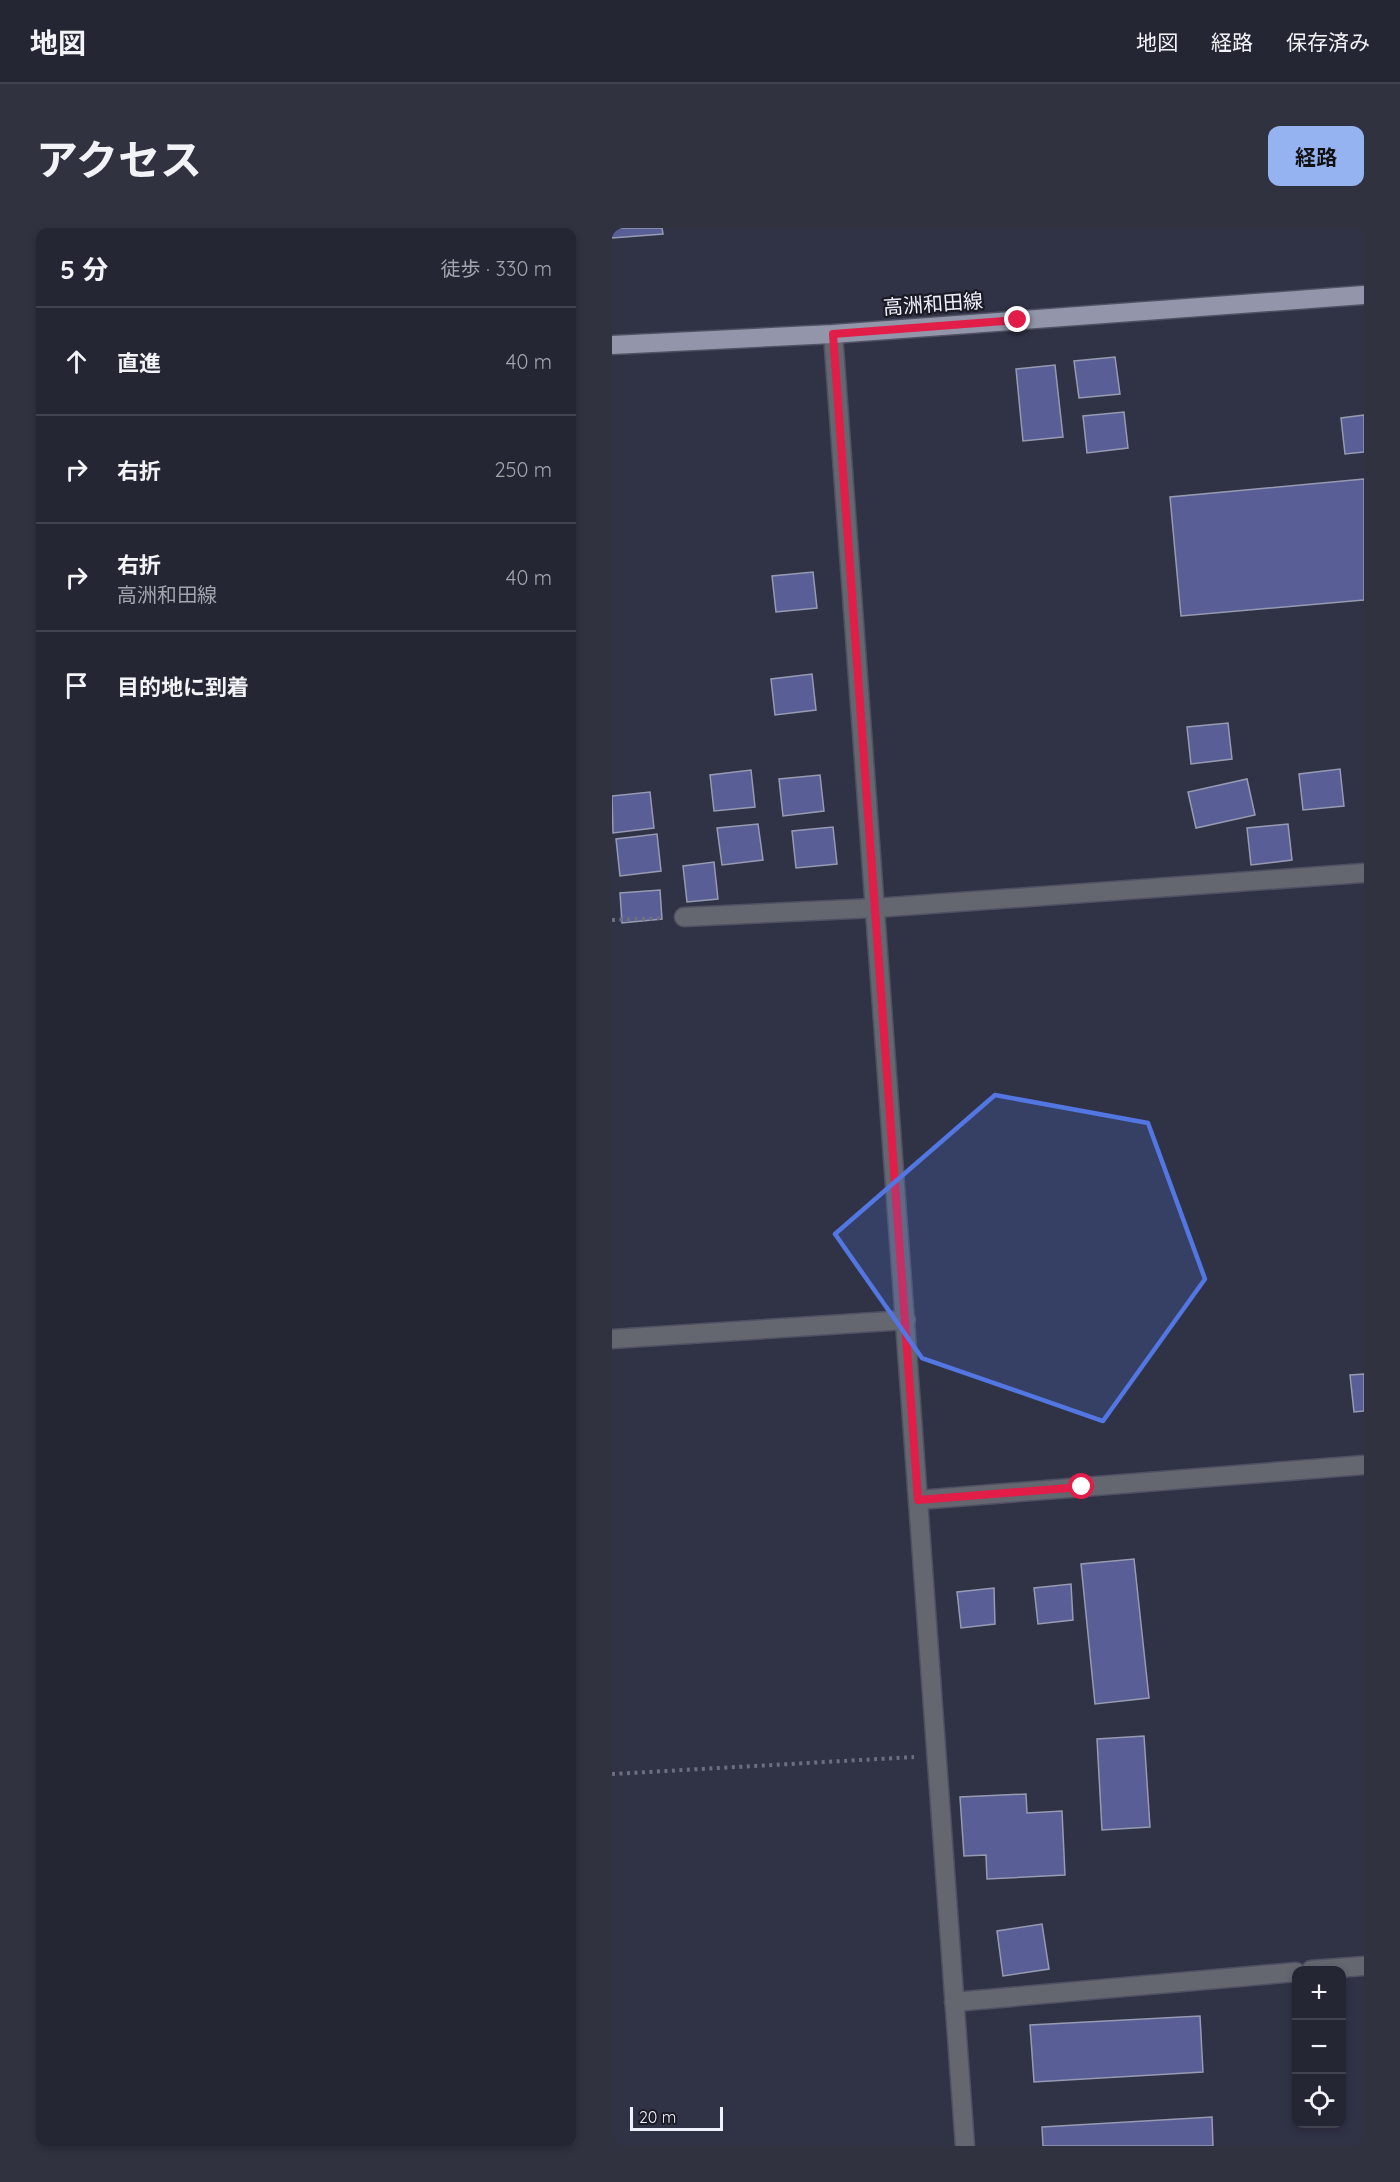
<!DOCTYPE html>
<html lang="ja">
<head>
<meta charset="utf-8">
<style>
	:root { --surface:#242634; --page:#303240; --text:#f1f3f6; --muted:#a3a5ac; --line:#41434f; --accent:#95b2f1 }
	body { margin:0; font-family:Quicksand,"Noto Sans JP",sans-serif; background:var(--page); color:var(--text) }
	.controls { position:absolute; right:18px; bottom:18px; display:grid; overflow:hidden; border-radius:12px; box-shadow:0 3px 9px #0003 }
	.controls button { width:54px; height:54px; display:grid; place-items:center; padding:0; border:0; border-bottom:2px solid var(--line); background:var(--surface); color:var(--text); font:30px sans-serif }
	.scale { position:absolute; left:18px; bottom:15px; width:93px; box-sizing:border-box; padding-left:6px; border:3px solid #eff1fe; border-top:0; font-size:16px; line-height:21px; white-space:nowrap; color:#eff1fe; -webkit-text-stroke:4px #1a1b24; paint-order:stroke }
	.stop { position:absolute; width:18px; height:18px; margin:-14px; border:4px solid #e11d48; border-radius:50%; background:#fff }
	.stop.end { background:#e11d48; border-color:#fff; box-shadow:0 2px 6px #0008 }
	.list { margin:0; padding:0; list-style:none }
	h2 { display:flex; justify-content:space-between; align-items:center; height:78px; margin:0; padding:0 24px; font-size:26px }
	h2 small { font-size:20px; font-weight:400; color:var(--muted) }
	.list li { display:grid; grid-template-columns:39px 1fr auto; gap:18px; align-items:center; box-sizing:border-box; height:108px; padding:0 24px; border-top:2px solid var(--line) }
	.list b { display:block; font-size:22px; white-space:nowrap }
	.list p { margin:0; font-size:20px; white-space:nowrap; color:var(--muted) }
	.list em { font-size:20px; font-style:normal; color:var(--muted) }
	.icon { flex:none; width:33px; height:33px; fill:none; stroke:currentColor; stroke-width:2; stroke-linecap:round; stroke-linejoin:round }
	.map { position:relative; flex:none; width:752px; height:1918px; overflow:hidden; border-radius:12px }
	header { display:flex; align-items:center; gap:36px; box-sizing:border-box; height:84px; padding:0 30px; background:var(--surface); border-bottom:2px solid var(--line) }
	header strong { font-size:28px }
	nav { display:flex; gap:33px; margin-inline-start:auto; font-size:21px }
	.intro { display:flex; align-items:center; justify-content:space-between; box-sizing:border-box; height:144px; padding:0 36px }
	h1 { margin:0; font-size:42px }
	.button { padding:15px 27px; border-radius:12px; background:var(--accent); color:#111; font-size:21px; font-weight:700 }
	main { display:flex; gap:36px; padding:0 36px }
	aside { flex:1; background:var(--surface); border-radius:12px; box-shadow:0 3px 9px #0003 }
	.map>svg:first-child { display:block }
	.building { fill:#595e97; stroke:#979bb2; stroke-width:1.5 }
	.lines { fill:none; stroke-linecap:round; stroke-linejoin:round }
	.minor-casing { stroke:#4f5163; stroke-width:21 }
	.major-casing { stroke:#4f5163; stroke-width:21 }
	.path { stroke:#6d6f80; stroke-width:4; stroke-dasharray:3 4.5; stroke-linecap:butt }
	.minor { stroke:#646670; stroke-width:18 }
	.major { stroke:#9396aa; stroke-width:18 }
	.route { stroke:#e11d48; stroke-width:8 }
	.marked { fill:#5277e2; fill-opacity:0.2; stroke:#5277e2; stroke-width:4.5; stroke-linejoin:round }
	.labels { text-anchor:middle; stroke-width:4.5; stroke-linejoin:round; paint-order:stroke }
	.street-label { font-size:20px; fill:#eff1fe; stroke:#1a1b24 }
</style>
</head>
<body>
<header>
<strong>地図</strong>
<nav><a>地図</a><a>経路</a><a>保存済み</a></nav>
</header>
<div class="intro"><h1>アクセス</h1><a class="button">経路</a></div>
<main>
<aside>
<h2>5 分<small>徒歩 · 330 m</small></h2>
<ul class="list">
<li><svg class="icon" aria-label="ahead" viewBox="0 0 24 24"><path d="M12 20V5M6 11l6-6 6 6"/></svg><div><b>直進</b></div><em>40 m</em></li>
<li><svg class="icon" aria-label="right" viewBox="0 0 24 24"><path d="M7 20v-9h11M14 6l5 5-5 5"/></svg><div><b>右折</b></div><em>250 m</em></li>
<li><svg class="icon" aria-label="right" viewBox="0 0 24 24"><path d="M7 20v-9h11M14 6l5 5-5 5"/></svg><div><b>右折</b><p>高洲和田線</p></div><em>40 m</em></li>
<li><svg class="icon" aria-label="arrive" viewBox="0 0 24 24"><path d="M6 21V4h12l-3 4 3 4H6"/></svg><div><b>目的地に到着</b></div></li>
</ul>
</aside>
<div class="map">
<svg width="752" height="1918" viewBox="0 0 752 1918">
	<rect width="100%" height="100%" fill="#303246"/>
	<g class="building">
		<path d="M0,0H50L51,6L0,10Z"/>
		<path d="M503,129L508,166L467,170L462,133Z"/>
		<path d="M443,137L451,209L411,213L404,141Z"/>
		<path d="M512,184L516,220L475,225L471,188Z"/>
		<path d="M752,187V224L733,226L729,190Z"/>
		<path d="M752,251V372L569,388L558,269Z"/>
		<path d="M201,344L205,380L164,384L160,348Z"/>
		<path d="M200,446L204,482L163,487L159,451Z"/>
		<path d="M616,495L620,531L579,536L575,499Z"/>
		<path d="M728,541L732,578L691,582L687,546Z"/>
		<path d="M139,542L143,579L102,583L98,547Z"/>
		<path d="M208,547L212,583L171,588L167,551Z"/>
		<path d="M635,551L643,587L584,600L576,564Z"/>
		<path d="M38,564L42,600L1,605L0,568Z"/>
		<path d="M146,596L151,632L110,637L105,600Z"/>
		<path d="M676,596L680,632L639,637L635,600Z"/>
		<path d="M221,599L225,636L184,640L180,603Z"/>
		<path d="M45,606L49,643L8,648L4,611Z"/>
		<path d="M102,634L106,671L75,674L71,638Z"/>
		<path d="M48,662L50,691L10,695L8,665Z"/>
		<path d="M752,1146V1183L742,1184L738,1147Z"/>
		<path d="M522,1331L537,1470L483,1476L469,1336Z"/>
		<path d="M459,1356L461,1392L426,1396L422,1360Z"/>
		<path d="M382,1360L383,1396L349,1400L345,1364Z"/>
		<path d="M532,1508L538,1599L490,1602L485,1511Z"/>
		<path d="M414,1566L415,1585L450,1583L453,1647L375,1651L374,1627L352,1628L348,1569Z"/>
		<path d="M430,1696L437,1741L391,1748L385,1703Z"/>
		<path d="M588,1788L591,1844L422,1854L418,1797Z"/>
		<path d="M600,1889L601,1918H431L430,1899Z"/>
	</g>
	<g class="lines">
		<g class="minor-casing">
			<g id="minor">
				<path d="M221,106L353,1918"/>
				<path d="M72,689L263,680L752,645"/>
				<path d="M0,1111L294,1092"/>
				<path d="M306,1272L752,1237"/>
				<path d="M699,1742L752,1738"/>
				<path d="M342,1774L684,1744"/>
			</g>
		</g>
		<g class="major-casing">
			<path id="major" d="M0,117L221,106L752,67"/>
		</g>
		<g class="path">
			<path d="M0,692L50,690"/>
			<path d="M0,1546L302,1529"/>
		</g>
		<use href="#minor" class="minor"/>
		<use href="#major" class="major"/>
	</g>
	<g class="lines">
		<path class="route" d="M406,92L221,106L306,1272L470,1259"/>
	</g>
	<path class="marked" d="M383,867L536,895L593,1051L491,1193L310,1130L223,1006Z"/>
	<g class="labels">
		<g class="street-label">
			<text transform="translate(321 76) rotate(-4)" y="7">高洲和田線</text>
		</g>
	</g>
</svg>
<div class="controls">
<button>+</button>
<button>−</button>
<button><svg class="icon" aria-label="locate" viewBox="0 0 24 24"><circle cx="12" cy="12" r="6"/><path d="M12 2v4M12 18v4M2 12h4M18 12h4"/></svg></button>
</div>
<div class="scale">20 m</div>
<div class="stop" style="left:470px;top:1259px"></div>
<div class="stop end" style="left:406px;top:92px"></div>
</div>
</main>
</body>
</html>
